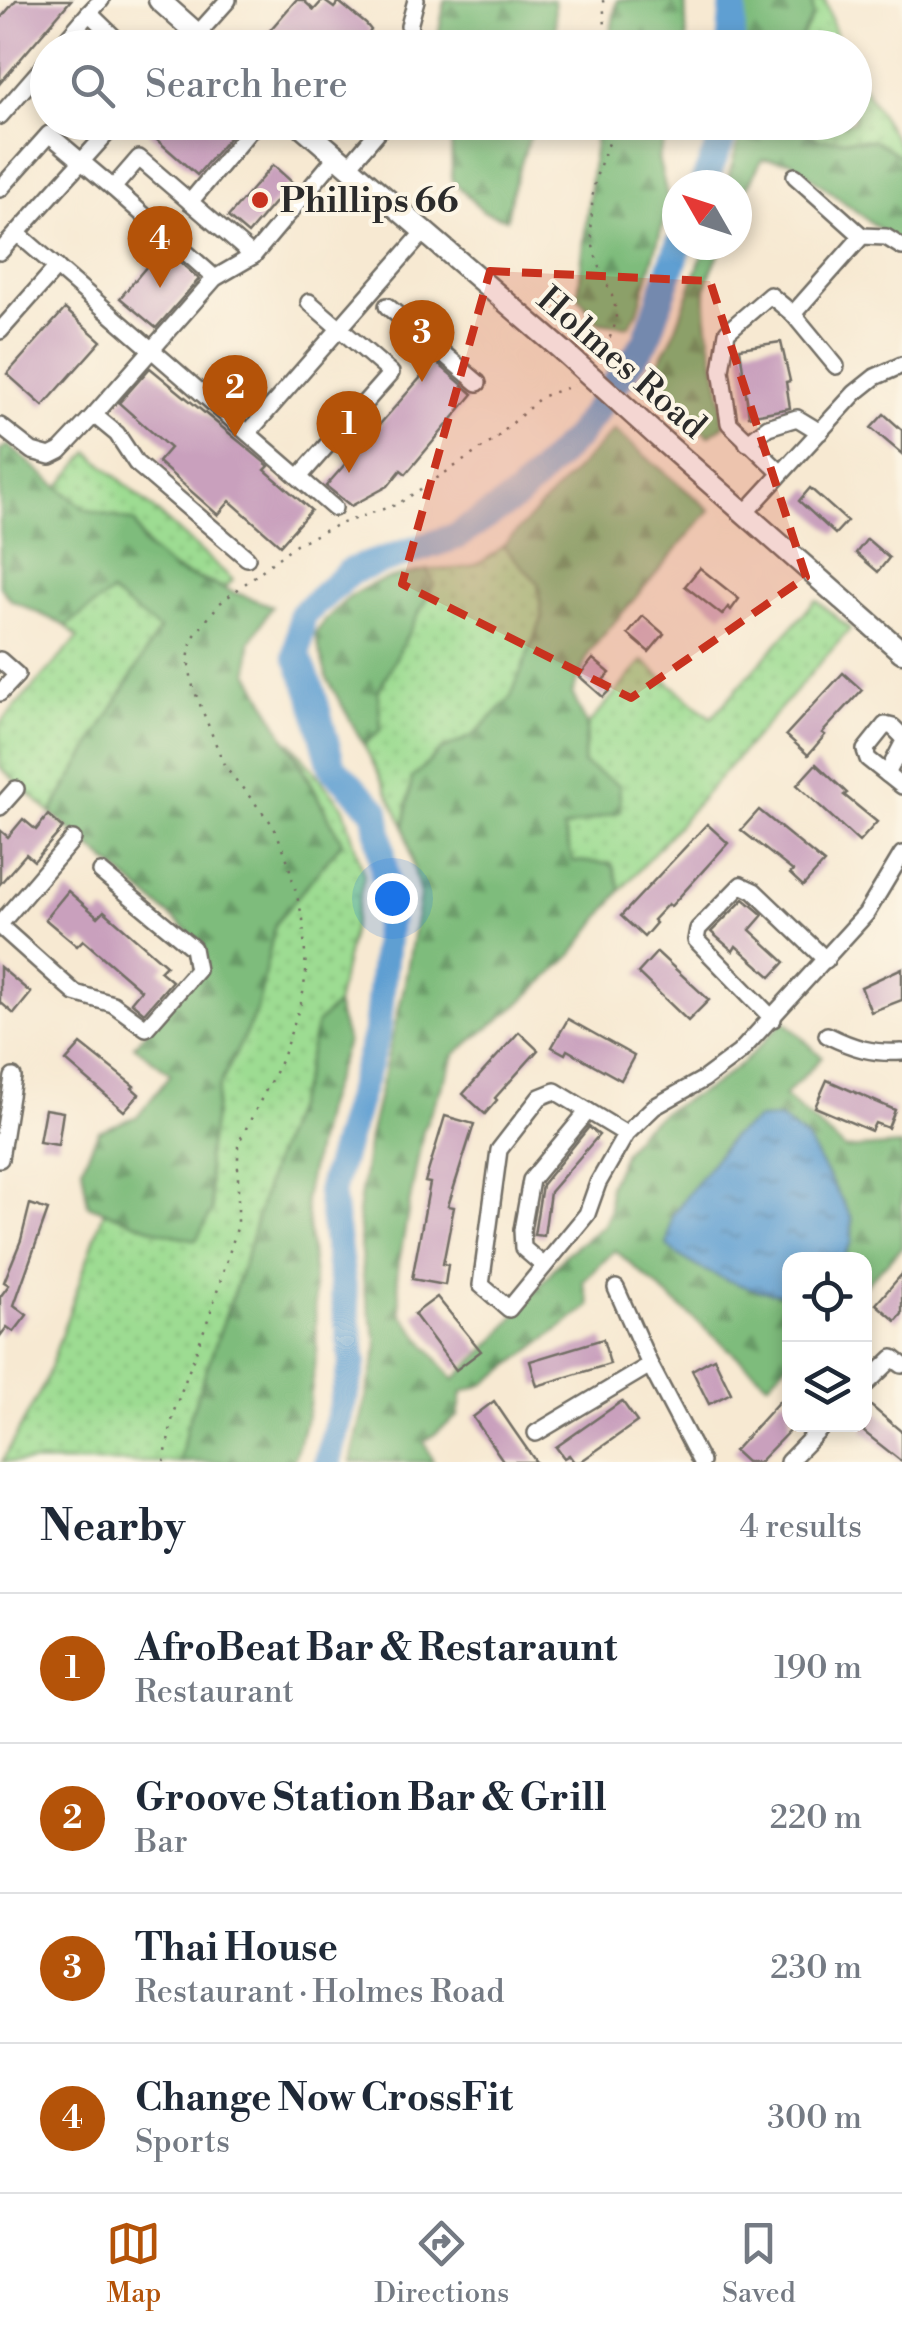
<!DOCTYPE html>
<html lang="en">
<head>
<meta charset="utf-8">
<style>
	:root { --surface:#fff; --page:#f6f6f7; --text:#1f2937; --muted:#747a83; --line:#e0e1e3; --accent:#b45309 }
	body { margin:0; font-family:"Libre Bodoni",serif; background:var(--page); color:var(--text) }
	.controls { position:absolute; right:30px; bottom:30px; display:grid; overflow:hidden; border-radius:20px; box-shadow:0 5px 15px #0003 }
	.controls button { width:90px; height:90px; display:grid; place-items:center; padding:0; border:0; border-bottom:2px solid var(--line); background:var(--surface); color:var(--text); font:50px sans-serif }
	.compass { position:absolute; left:662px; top:170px; width:90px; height:90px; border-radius:50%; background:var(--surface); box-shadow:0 5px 15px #0003; rotate:309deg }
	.you { position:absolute; left:392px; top:898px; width:35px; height:35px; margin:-25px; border:8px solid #fff; border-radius:50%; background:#1a73e8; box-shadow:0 0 0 15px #1a73e833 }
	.badge { display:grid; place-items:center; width:65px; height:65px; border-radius:50%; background:var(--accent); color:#fff; font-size:32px; font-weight:700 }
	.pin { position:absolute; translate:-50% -82px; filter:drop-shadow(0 2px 5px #0008) }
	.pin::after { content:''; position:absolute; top:52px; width:35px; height:30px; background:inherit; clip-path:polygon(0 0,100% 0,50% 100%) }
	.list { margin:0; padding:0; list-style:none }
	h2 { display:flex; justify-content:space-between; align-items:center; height:130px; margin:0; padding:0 40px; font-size:42px }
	h2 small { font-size:32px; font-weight:400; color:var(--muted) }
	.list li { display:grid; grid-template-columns:65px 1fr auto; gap:30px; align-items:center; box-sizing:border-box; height:150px; padding:0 40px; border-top:2px solid var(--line) }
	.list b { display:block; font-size:38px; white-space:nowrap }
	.list p { margin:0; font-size:32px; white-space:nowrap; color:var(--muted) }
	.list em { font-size:32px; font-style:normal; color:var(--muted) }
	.icon { flex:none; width:55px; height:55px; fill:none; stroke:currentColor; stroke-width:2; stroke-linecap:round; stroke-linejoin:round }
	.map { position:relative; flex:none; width:902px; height:1462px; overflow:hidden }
	.search { position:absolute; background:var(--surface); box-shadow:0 5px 15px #0003; left:30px; right:30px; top:30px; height:110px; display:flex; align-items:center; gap:25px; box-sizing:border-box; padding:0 35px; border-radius:55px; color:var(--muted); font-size:38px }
	.sheet { height:730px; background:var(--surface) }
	nav { display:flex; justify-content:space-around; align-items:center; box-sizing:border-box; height:140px; border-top:2px solid var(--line); background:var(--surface); font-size:28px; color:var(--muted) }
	nav a { display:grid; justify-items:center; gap:5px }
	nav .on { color:var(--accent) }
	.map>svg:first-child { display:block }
	.grass { fill:url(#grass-dots); stroke:#64845e; stroke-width:2.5 }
	.forest { fill:url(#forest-firs); stroke:#547454; stroke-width:2.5 }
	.water { fill:url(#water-ripples); stroke:#45657e; stroke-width:2.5 }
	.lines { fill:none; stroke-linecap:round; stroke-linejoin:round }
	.river { stroke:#5f9fd2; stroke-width:28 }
	.building { fill:#c9a0bd }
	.minor-casing { stroke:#726e65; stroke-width:20 }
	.major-casing { stroke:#726e65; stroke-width:25 }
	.path { stroke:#726e65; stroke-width:2.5; stroke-dasharray:2.5 8; stroke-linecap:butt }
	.minor { stroke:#fff; stroke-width:15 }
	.major { stroke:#fff; stroke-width:20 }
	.major-bridge-casing { stroke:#726e65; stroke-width:25; stroke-linecap:butt }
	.major-bridge { stroke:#fff; stroke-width:20 }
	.marked { fill:#c8321e; fill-opacity:0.2; stroke:#c8321e; stroke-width:8; stroke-dasharray:20 12; stroke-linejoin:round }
	.poi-dot { fill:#c8321e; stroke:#fcf5e5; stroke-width:4 }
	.labels { text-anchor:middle; stroke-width:8; stroke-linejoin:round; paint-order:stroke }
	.poi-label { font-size:35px; font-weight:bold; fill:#2b2b2b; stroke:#fcf5e5; text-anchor:start }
	.street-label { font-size:35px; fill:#2b2b2b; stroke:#fcf5e5 }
</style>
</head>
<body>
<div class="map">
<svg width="902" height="1462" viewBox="0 0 902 1462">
	<defs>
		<pattern id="grass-dots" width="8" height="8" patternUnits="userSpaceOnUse" patternTransform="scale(2.5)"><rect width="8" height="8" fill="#9ddc92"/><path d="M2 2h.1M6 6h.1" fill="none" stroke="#87bd7e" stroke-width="1.8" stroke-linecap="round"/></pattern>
		<pattern id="forest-firs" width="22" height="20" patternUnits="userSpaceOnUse" patternTransform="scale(2.5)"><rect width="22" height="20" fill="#7ebc7c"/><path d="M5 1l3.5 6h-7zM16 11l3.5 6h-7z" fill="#679966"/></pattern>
		<pattern id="water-ripples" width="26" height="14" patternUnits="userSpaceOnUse" patternTransform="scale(2.5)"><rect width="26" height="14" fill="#5f9fd2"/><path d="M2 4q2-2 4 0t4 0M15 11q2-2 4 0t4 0" fill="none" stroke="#4f82ab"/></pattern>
	</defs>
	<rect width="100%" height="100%" fill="#fcf5e5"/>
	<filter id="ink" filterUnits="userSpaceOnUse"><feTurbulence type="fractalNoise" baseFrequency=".01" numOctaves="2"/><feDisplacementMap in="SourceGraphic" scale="20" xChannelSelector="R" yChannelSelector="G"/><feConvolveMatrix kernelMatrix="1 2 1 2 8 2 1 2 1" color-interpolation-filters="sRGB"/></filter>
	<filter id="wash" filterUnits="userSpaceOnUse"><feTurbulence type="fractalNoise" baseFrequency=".0048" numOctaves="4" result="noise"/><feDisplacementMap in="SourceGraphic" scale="40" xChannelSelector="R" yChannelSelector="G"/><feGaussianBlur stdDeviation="2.25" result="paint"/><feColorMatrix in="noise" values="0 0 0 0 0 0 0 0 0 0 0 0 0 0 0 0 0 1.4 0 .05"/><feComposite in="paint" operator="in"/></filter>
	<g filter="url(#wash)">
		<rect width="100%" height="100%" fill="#f7e9d2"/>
		<g class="grass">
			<path d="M812,0H825L840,47L784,48L798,44L813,16Z"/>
			<path d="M855,73L902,150V157L874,140L816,139L793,123L854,122Z"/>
			<path d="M89,452L233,580L225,588C183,572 152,569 135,522L85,509L59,487Z"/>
			<path d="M503,546L538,583L542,619L510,699L474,735L442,750L412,778L404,826L364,745L381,729L378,692L434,584L427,570C463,569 476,571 503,546Z"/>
			<path d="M111,593L160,630L51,813L0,767V724L78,638L66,626Z"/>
			<path d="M816,600L850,629L621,890L612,864L573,861L563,828L620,810L619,785L583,764L588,725L643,661L711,718Z"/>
			<path d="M290,741L344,808L364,876L336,1005L317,1023L301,1089L271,1168L246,1257L187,1425L180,1462H2L45,1382L104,1211L161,1232L212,1211L207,1157L219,1087L257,1010L275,924L342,842Z"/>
		</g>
		<g class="forest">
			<path d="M445,0H554L556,35L553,47H436Z"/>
			<path d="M617,0H685L687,47H608Z"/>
			<path d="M744,0H812L813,16L798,44L784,47H744Z"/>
			<path d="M451,123H534L512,190L507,219L483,211L452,180Z"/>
			<path d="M597,123H671L658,158L669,203L638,311L629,326L598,322L578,296Z"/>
			<path d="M744,123H793L817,139L874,140L902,157V246L790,161L762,159L737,207V185H726Z"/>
			<path d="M706,245H723C717,259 707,276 706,290C703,335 724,380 724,425L709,436L647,384L673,336Z"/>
			<path d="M614,430L710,510L590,651L572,693L587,726L583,764L619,785L621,811L563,829L573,861L612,864L621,890L572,955L518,1005L456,1053L423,1130L397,1272L401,1313L454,1380L498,1337L566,1254L604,1225L610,1209L609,1186L624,1152L640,1130L666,1110L714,1085L747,1059L784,1020L822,1057L784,1096L845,1149L902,1145V1247L865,1285L864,1260L842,1259L852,1242V1218L806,1138L780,1118L777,1295L789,1293V1361L768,1383L615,1250L583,1281L590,1306L485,1384L462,1392L458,1416L424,1442L433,1462H351L378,1346L364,1289L358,1213L369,1137L404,987L420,896L404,826L412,778L442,750L474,735L510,699L542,619L538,583L503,546Z"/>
			<path d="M8,445L85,509L135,522L143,544L174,571L272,606L250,642L249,672L342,842L275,924L257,1010L219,1087L207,1157L212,1211L196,1240L161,1232L88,1205L82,1167L99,1131L138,1116L171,1074L134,1046L201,962L205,946L51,813L159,630L111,593L66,626L11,600L0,586V450Z"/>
			<path d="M427,570L434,584L378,692L381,729L364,745L327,678L315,634C349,587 373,581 427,570Z"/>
			<path d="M336,1005L347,1042L324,1109L305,1198L313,1269L317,1350L308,1413L293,1462H180L187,1425L246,1257L271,1168L301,1089L317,1023Z"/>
		</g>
		<path class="water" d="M780,1118L806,1138L852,1218V1242L842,1259L790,1260L789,1293C759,1297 688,1268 667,1245L672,1215L732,1136L758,1119Z"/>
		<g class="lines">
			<g class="river">
				<path d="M730,48L734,0"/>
				<path d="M703,185L723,136L724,122"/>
				<path d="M328,1462L353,1362L330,1192L377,1033L389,908L376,811L332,767L312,692L297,656L302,615L351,571L457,536L518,496L577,436L646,341L679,245"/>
			</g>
		</g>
		<g id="blocks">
			<g class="building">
				<path d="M16,0H71L0,83V19Z"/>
				<path d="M296,0H303L314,10L323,0L334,8L339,2L366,24L371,30L369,33L386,48H278L265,36Z"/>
				<path d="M158,122H220L233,133L197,175L149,133Z"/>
				<path d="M273,165L292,182L248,234L228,217Z"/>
				<path d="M163,247L199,279L156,328L120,298Z"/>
				<path d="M65,309L101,341L43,406L7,374Z"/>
				<path d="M781,342L790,381L786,382L790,408L749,416L740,348Z"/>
				<path d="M435,361L473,394L406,474L401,470L388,486L351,506L326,486Z"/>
				<path d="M150,368L269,466L265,470L311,510L280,545L230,501L218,515L158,462L170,448L119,403Z"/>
				<path d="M884,414L902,430V454L871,428Z"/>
				<path d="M810,488L847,521L835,534L799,501Z"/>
				<path d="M867,539L889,558L878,572L856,553Z"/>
				<path d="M700,568L739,599L731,610L728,607L722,615L685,586Z"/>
				<path d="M643,616L664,634L649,652L628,634Z"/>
				<path d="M593,659L610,673L603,680L612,688L603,697L579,676Z"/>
				<path d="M843,673L862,690L822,733L825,735L808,755L786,735Z"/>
				<path d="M816,764L847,793L844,795L877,822L859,842L797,785Z"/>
				<path d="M759,810L824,863L803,886L790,874L793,871L741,830Z"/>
				<path d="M48,815L63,828L34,861L26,854L0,884V830L8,837L23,819L36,830Z"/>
				<path d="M707,824L728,843L671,906L668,904L653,920L656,923L644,937L621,916Z"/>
				<path d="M68,891L98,917L104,911L166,965L160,971L172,981L144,1013L131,1002L141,990L83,940L77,946L45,919Z"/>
				<path d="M744,899L763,915L750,930L785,962L771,977L736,946L733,951L711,932Z"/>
				<path d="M657,952L709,1000L688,1021L638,973Z"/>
				<path d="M0,967L31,993L14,1014L0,1002Z"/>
				<path d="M902,968V1000L871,1012L861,987Z"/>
				<path d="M568,1019L634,1056L621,1080L567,1050L565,1054L552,1047Z"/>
				<path d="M519,1032L538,1050L495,1098L497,1100L485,1114L463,1094Z"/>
				<path d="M81,1044L134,1086L132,1088L139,1094L124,1111L66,1061Z"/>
				<path d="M827,1080L895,1110L888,1128L875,1123L871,1131L815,1107Z"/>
				<path d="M45,1109L63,1112L58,1145L39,1142Z"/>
				<path d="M445,1116L474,1124L448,1206L454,1207L443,1264L448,1265L445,1285L412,1279L430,1183L425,1182Z"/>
				<path d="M589,1127L599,1135L550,1192L544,1236L534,1235L542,1185Z"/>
				<path d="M30,1204L48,1210L14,1305L27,1315L14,1332L7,1327L0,1336V1297L9,1285L4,1282L21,1240Z"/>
				<path d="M902,1274V1314L896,1321L876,1304Z"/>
				<path d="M437,1297L481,1351L456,1370L414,1314Z"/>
				<path d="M603,1339L610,1364L537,1386L530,1361Z"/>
				<path d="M714,1358L731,1393L709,1404L692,1370Z"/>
				<path d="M783,1397L790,1403V1430L759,1462H746L734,1451Z"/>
				<path d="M494,1401L513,1429L536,1462H504L473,1417Z"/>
				<path d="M622,1401L637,1422L580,1462H574L569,1455L564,1458L556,1447Z"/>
				<path d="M870,1405L902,1432V1462L864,1432V1412Z"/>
			</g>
		</g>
	</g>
	<g filter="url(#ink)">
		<use href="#blocks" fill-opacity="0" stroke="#726e65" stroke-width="2.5"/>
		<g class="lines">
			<g class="minor-casing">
				<g id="minor">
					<path d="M101,0L89,13L125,48"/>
					<path d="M59,48L89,13"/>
					<path d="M185,48L228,0"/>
					<path d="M416,48L409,26L416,0"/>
					<path d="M0,116L48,61"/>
					<path d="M347,168L386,122"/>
					<path d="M795,176L862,236"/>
					<path d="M113,188L215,278"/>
					<path d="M0,189L49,134L113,188L139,158L253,256"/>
					<path d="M190,202L257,122"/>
					<path d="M17,233L334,508"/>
					<path d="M0,252L117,122"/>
					<path d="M387,306L478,383"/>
					<path d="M793,314L836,366"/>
					<path d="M0,331L57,267"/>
					<path d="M0,426L32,451L50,456L60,451L94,415"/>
					<path d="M248,433L423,233"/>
					<path d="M747,443L768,427L797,418L820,432"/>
					<path d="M781,473L729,423L721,370L727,332L770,295L793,314L862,236L886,237L902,247"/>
					<path d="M299,477L391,373L309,302"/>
					<path d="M745,513L855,393L875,377L902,365"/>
					<path d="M247,558L136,463L117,434L94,415L215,278L253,256L336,157"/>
					<path d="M0,660L17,675L0,693"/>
					<path d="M902,736L893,727L885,725L865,750L868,759L902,786"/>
					<path d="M887,774L902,745"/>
					<path d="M0,807L16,789"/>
					<path d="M0,924L73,839"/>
					<path d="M0,926L75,993L113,1004L146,1028L197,970L193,948L101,872"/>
					<path d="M773,1019L696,940L698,929L741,885L754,891L826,960"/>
					<path d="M827,1035C853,1048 873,1054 902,1052"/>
					<path d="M626,1134L555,1091L540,1097L499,1150L481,1285L509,1309L587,1214L598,1183L626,1134L654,1107L704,1079L739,1053L866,914L902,854"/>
					<path d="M0,1159L13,1077"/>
					<path d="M544,1266L523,1248L522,1230L531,1180L588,1111"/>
					<path d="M616,1288L650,1365L701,1462"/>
					<path d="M864,1386L893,1358L902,1365"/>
					<path d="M536,1433L650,1365"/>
					<path d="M788,1462L825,1424"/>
				</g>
			</g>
			<g class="major-casing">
				<g id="major">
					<path d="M159,0L213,48"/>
					<path d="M297,122L563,351"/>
					<path d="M665,443L902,652"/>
				</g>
			</g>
			<g class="path">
				<path d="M603,0L605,26L616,48"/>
				<path d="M598,355C631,314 611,299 596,257C591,243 591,225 592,210C592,175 605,154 618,122"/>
				<path d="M164,1462L174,1411L210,1314L238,1225V1144L281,1061L302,1000L306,972L303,919L286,855L273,825L225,767L193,687L188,659L192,639L219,604L296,544L337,525L398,504L493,441L541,397L574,385"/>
			</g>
			<use href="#minor" class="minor"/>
			<use href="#major" class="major"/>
			<g class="major-bridge-casing">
				<path id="major-bridge" d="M563,351L665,443"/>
			</g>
			<use href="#major-bridge" class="major-bridge"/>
		</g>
	</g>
	<path class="marked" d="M490,271L710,281L806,577L631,698L402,584Z"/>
	<circle class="poi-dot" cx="260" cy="200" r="10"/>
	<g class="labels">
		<g class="poi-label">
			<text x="280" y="212">Phillips 66</text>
		</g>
		<g class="street-label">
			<text transform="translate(622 362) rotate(41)" y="12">Holmes Road</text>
		</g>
	</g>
</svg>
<div class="controls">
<button><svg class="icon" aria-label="locate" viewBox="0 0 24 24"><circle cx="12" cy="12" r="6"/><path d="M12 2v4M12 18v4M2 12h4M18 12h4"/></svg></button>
<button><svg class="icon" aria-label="layers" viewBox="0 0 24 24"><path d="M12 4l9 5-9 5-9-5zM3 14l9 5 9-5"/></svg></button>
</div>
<svg class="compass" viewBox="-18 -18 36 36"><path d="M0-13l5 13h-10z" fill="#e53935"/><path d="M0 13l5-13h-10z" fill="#747a83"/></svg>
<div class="you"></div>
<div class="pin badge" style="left:349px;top:473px">1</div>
<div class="pin badge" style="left:235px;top:437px">2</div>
<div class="pin badge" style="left:422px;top:382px">3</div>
<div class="pin badge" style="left:160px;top:288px">4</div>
<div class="search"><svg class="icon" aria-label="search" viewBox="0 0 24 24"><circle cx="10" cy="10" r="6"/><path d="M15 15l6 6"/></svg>Search here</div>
</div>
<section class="sheet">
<h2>Nearby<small>4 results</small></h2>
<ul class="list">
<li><span class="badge">1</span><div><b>AfroBeat Bar &amp; Restaraunt</b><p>Restaurant</p></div><em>190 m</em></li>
<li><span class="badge">2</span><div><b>Groove Station Bar &amp; Grill</b><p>Bar</p></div><em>220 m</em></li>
<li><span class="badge">3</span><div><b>Thai House</b><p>Restaurant · Holmes Road</p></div><em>230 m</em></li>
<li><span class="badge">4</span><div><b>Change Now CrossFit</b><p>Sports</p></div><em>300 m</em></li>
</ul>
</section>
<nav>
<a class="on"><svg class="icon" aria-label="map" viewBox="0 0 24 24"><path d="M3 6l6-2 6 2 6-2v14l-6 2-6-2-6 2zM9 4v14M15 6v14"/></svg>Map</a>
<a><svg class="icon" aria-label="directions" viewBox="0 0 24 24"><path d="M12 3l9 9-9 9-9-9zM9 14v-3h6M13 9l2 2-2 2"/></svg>Directions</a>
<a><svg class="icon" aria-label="saved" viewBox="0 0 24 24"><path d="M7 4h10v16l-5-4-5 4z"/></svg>Saved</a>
</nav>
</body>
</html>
